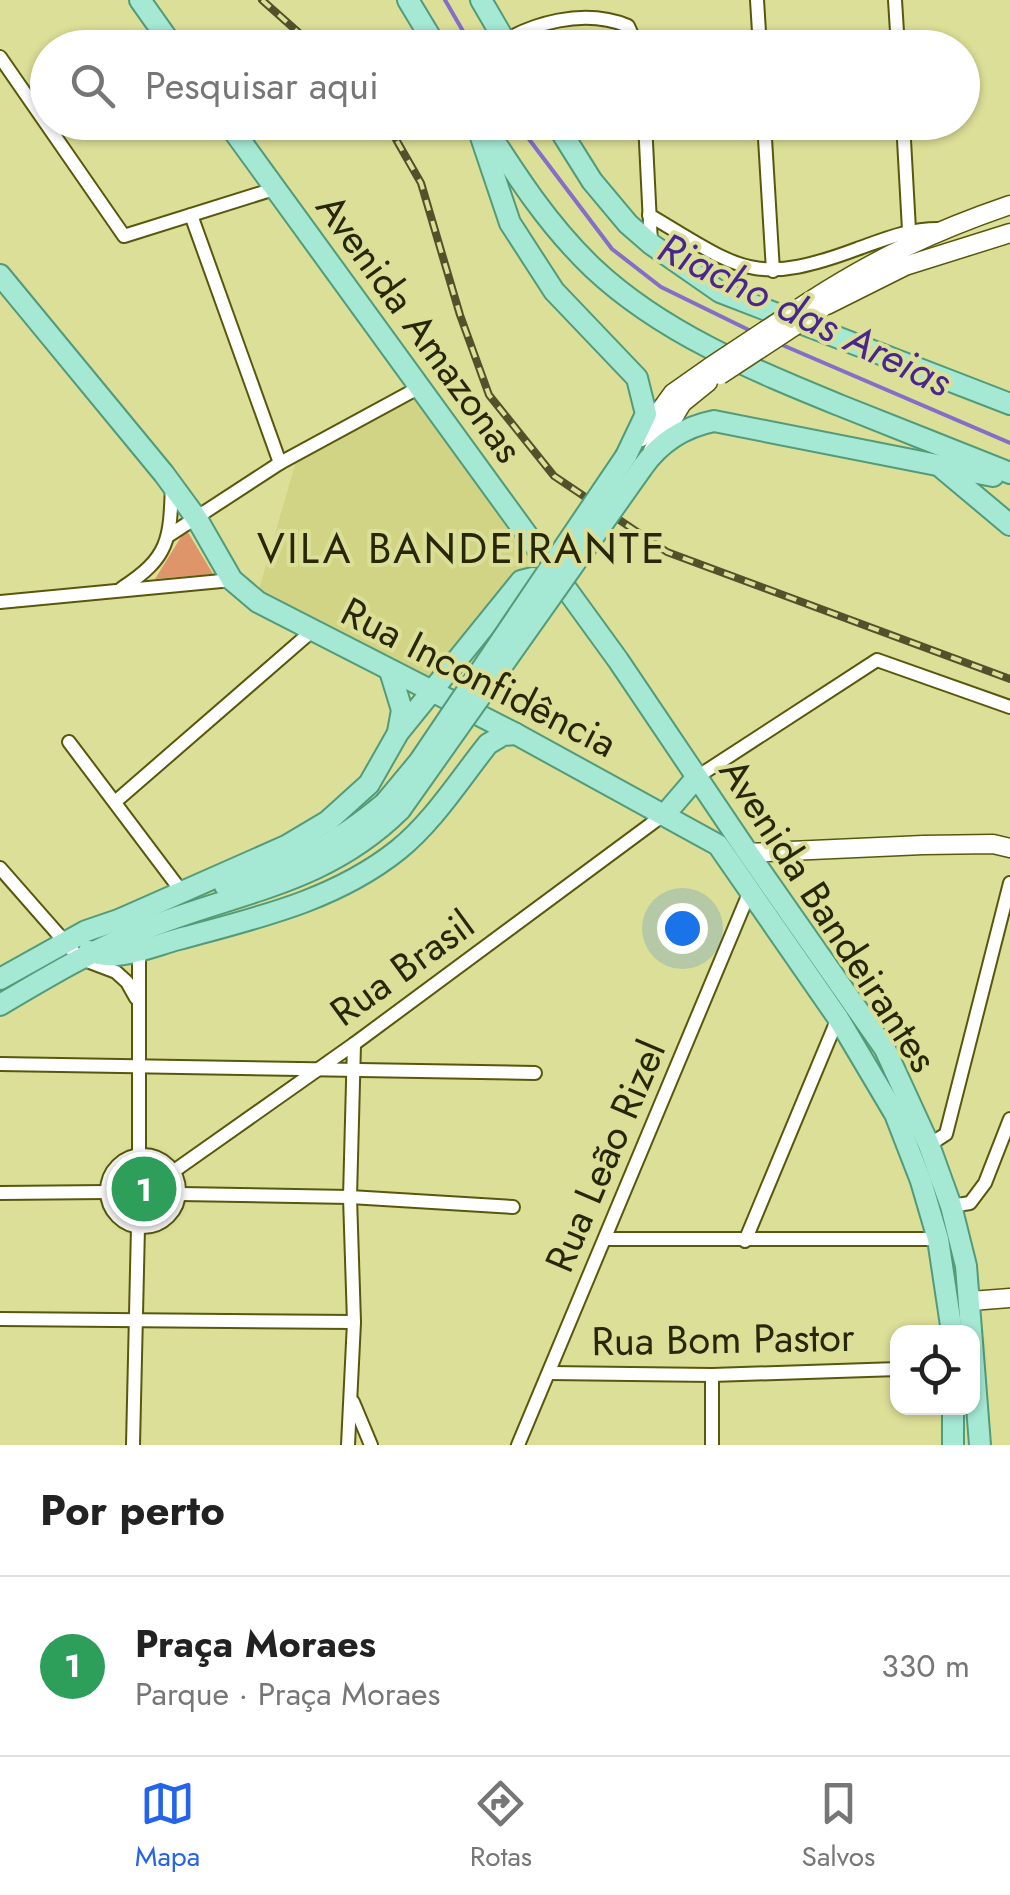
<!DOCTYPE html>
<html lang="pt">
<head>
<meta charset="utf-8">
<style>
	:root { --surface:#fff; --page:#f2f2f2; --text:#222; --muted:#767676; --line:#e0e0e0; --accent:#2563eb }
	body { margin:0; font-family:Jost,sans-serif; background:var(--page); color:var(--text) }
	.controls { position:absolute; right:30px; bottom:30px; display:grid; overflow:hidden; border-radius:20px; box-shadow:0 2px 8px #0004 }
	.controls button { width:90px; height:90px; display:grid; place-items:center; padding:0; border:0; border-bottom:2px solid var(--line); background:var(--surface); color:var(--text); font:50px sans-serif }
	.you { position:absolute; left:682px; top:928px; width:35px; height:35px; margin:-25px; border:8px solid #fff; border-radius:50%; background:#1a73e8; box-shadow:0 0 0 15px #1a73e833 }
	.badge { display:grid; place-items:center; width:65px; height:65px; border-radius:50%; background:var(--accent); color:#fff; font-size:32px; font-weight:700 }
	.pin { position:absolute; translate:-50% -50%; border:5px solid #fff; box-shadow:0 2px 10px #0006 }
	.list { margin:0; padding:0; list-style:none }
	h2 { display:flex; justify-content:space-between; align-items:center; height:130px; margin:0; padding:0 40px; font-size:42px }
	h2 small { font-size:32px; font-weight:400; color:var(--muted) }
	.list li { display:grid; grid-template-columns:65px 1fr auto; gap:30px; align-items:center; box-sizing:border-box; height:180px; padding:0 40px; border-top:2px solid var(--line) }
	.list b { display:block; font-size:38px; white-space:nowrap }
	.list p { margin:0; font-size:32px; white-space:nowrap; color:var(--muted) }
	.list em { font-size:32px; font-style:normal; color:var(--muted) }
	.icon { flex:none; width:55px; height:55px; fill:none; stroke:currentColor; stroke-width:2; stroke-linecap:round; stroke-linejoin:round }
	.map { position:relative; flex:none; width:1010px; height:1445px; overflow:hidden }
	.search { position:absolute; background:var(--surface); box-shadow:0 2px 8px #0004; left:30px; right:30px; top:30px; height:110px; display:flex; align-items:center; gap:25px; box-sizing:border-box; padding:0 35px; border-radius:55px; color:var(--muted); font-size:38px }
	.sheet { height:310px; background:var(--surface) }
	nav { display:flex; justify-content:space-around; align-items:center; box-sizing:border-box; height:140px; border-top:2px solid var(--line); background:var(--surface); font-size:28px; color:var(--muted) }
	nav a { display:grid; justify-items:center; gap:5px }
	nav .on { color:var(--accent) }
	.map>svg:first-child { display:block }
	.built { fill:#d1d485 }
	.green { fill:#df956a }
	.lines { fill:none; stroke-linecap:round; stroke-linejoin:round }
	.stream { stroke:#816fc8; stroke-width:4 }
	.minor-casing { stroke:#57580b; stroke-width:16 }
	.tertiary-casing { stroke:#57580b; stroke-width:21 }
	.secondary-casing { stroke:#57580b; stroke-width:21 }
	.primary-casing { stroke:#529b7a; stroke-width:24 }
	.minor { stroke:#fff; stroke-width:12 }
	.tertiary { stroke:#fff; stroke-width:18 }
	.secondary { stroke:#fff; stroke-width:18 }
	.primary { stroke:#a5e8d4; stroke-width:20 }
	.rail-casing { stroke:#51522b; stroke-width:8 }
	.rail { stroke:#dcdf97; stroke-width:4; stroke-dasharray:11; stroke-linecap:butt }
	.secondary-bridge-casing { stroke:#57580b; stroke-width:21; stroke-linecap:butt }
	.primary-bridge-casing { stroke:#529b7a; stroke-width:24; stroke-linecap:butt }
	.secondary-bridge { stroke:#fff; stroke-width:18 }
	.primary-bridge { stroke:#a5e8d4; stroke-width:20 }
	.labels { text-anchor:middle; stroke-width:8; stroke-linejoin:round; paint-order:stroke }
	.street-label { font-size:40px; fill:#27270a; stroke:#dcdf97 }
	.water-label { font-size:42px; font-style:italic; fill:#47268f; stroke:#dcdf97 }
	.neighbourhood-label { font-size:42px; letter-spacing:2.5px; fill:#27270a; stroke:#dcdf97 }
</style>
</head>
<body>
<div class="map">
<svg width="1010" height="1445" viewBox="0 0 1010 1445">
	<rect width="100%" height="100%" fill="#dcdf97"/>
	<path class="built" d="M417,393L535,557L430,688L258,593L296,461Z"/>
	<g class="green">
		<path d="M186,529L213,574L155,579Z"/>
		<circle cx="144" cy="1192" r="32"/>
	</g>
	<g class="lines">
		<g class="stream">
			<path d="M445,0L467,38"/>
			<path d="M516,122L612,249L661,287L753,332"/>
			<path d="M780,344L1010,443"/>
		</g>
		<g class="minor-casing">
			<g id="minor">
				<path d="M757,0L760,48"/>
				<path d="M895,0L898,48"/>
				<path d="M493,48C531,22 585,8 628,26L638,48"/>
				<path d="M0,57L124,236L274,189"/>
				<path d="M645,122L651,244"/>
				<path d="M764,122L773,271"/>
				<path d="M903,122L909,230"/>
				<path d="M191,215L280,463"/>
				<path d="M649,215C739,268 752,288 857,249C885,239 908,229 938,229"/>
				<path d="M168,536L280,463L420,387"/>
				<path d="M122,588C170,557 170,539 172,485"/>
				<path d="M0,602L232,580"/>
				<path d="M69,742L182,892"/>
				<path d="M697,777L877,660L1010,707"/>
				<path d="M115,802L312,631"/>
				<path d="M0,868L79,958L116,972L127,982L136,998"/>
				<path d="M139,949V1154"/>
				<path d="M0,1064L535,1073"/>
				<path d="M929,1145L946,1134L1010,883"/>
				<circle cx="143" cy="1191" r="36"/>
				<path d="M174,1171L354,1044L666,813"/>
				<path d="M0,1193L107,1192"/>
				<path d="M180,1194L350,1197L513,1207"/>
				<path d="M951,1206L970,1203L985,1183L1010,1119"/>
				<path d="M606,1239H938"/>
				<path d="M745,1241L838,1018"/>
				<path d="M0,1319L354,1322"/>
				<path d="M549,1373L712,1375L898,1369"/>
				<path d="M712,1375V1445"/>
				<path d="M353,1402L371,1445"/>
				<path d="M133,1445L138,1227"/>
				<path d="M348,1445L354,1322L350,1197L354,1044"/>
				<path d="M518,1445L750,891"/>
			</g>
		</g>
		<g class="tertiary-casing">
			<g id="tertiary">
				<path d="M748,853L923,845L993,844L1010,848"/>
				<path d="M971,1301L1010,1298"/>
			</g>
		</g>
		<g class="secondary-casing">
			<g id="secondary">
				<path d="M810,301C877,258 934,231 1010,205"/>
				<path d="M827,305L905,266L1010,233"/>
				<path d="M641,437L673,393L710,367"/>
				<path d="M653,451L682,403L708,382"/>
			</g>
		</g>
		<g class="primary-casing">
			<g id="primary">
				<path d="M140,0L174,48"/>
				<path d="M408,0L437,48"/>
				<path d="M481,0L509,48"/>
				<path d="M227,122L618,660L748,853L885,1049L929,1145L951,1206L966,1266L980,1445"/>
				<path d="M482,122C516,175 548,225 593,268C662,333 753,370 839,405C896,428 953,450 1010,473"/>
				<path d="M555,122L592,181L628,224L651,244L720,292L1010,404"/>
				<path d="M480,134L510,223L554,291L637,378L646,414L626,456"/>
				<path d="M0,275L164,474L197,519L232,580L258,602L516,734L718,845L838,1018L895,1114L921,1181L938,1239L952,1332"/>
				<path d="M642,468C660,442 684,427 714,421L993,476"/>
				<path d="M942,468L1010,525"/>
				<path d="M390,671L402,710L398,732"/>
				<path d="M666,813L697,777"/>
				<path d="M225,886C293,864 329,850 385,803"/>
				<path d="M121,919L286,846L328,821L369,784L398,733L521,581L533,578L555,589"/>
				<path d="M89,951C115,963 152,946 179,939C256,918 334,901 398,850C433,822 460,779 488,744L503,735L516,734"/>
				<path d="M0,979L86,931L130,916"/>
				<path d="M0,1005C52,974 101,945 158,924C248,890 328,881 400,810"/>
				<path d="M953,1445V1408"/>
			</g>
		</g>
		<use href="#minor" class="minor"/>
		<use href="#tertiary" class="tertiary"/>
		<use href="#secondary" class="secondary"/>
		<use href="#primary" class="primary"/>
		<g class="rail-casing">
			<g id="rail">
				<path d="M262,0L316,48"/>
				<path d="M386,122L421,183L460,315L489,395L554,476L667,552L1010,679"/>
			</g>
		</g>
		<use href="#rail" class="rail"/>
		<g class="secondary-bridge-casing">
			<g id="secondary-bridge">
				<path d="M710,367L810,301"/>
				<path d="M720,375L822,308"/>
			</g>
		</g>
		<g class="primary-bridge-casing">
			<g id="primary-bridge">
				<path d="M385,803L419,762L626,456"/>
				<path d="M400,810L642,468"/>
			</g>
		</g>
		<use href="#secondary-bridge" class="secondary-bridge"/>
		<use href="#primary-bridge" class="primary-bridge"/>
	</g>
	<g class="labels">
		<g class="street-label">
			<text transform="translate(420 328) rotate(54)" y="14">Avenida Amazonas</text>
			<text transform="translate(479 677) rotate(27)" y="14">Rua Inconfidência</text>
			<text transform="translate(829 915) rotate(57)" y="14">Avenida Bandeirantes</text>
			<text transform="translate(402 968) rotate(-36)" y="14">Rua Brasil</text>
			<text transform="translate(605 1156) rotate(-67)" y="14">Rua Leão Rizel</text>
			<text transform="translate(723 1339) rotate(-1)" y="14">Rua Bom Pastor</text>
		</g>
		<g class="water-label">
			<text transform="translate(805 314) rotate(26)" y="15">Riacho das Areias</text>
		</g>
		<g class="neighbourhood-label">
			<text x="462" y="563">VILA BANDEIRANTE</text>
		</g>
	</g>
</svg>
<div class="controls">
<button><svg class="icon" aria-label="locate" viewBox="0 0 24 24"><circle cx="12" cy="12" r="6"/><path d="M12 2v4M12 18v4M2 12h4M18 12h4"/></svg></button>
</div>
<div class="you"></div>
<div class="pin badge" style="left:144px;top:1189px;background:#2e9e5b">1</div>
<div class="search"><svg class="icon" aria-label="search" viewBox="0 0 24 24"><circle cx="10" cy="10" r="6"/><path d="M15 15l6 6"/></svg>Pesquisar aqui</div>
</div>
<section class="sheet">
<h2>Por perto<small></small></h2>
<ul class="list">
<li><span class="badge" style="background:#2e9e5b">1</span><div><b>Praça Moraes</b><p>Parque · Praça Moraes</p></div><em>330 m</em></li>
</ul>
</section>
<nav>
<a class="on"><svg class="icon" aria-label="map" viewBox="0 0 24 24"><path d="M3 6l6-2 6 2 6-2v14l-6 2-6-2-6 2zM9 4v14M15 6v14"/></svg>Mapa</a>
<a><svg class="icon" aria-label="directions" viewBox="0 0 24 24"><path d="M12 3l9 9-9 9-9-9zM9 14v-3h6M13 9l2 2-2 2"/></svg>Rotas</a>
<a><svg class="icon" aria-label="saved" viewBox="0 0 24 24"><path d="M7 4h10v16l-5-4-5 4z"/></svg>Salvos</a>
</nav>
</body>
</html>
